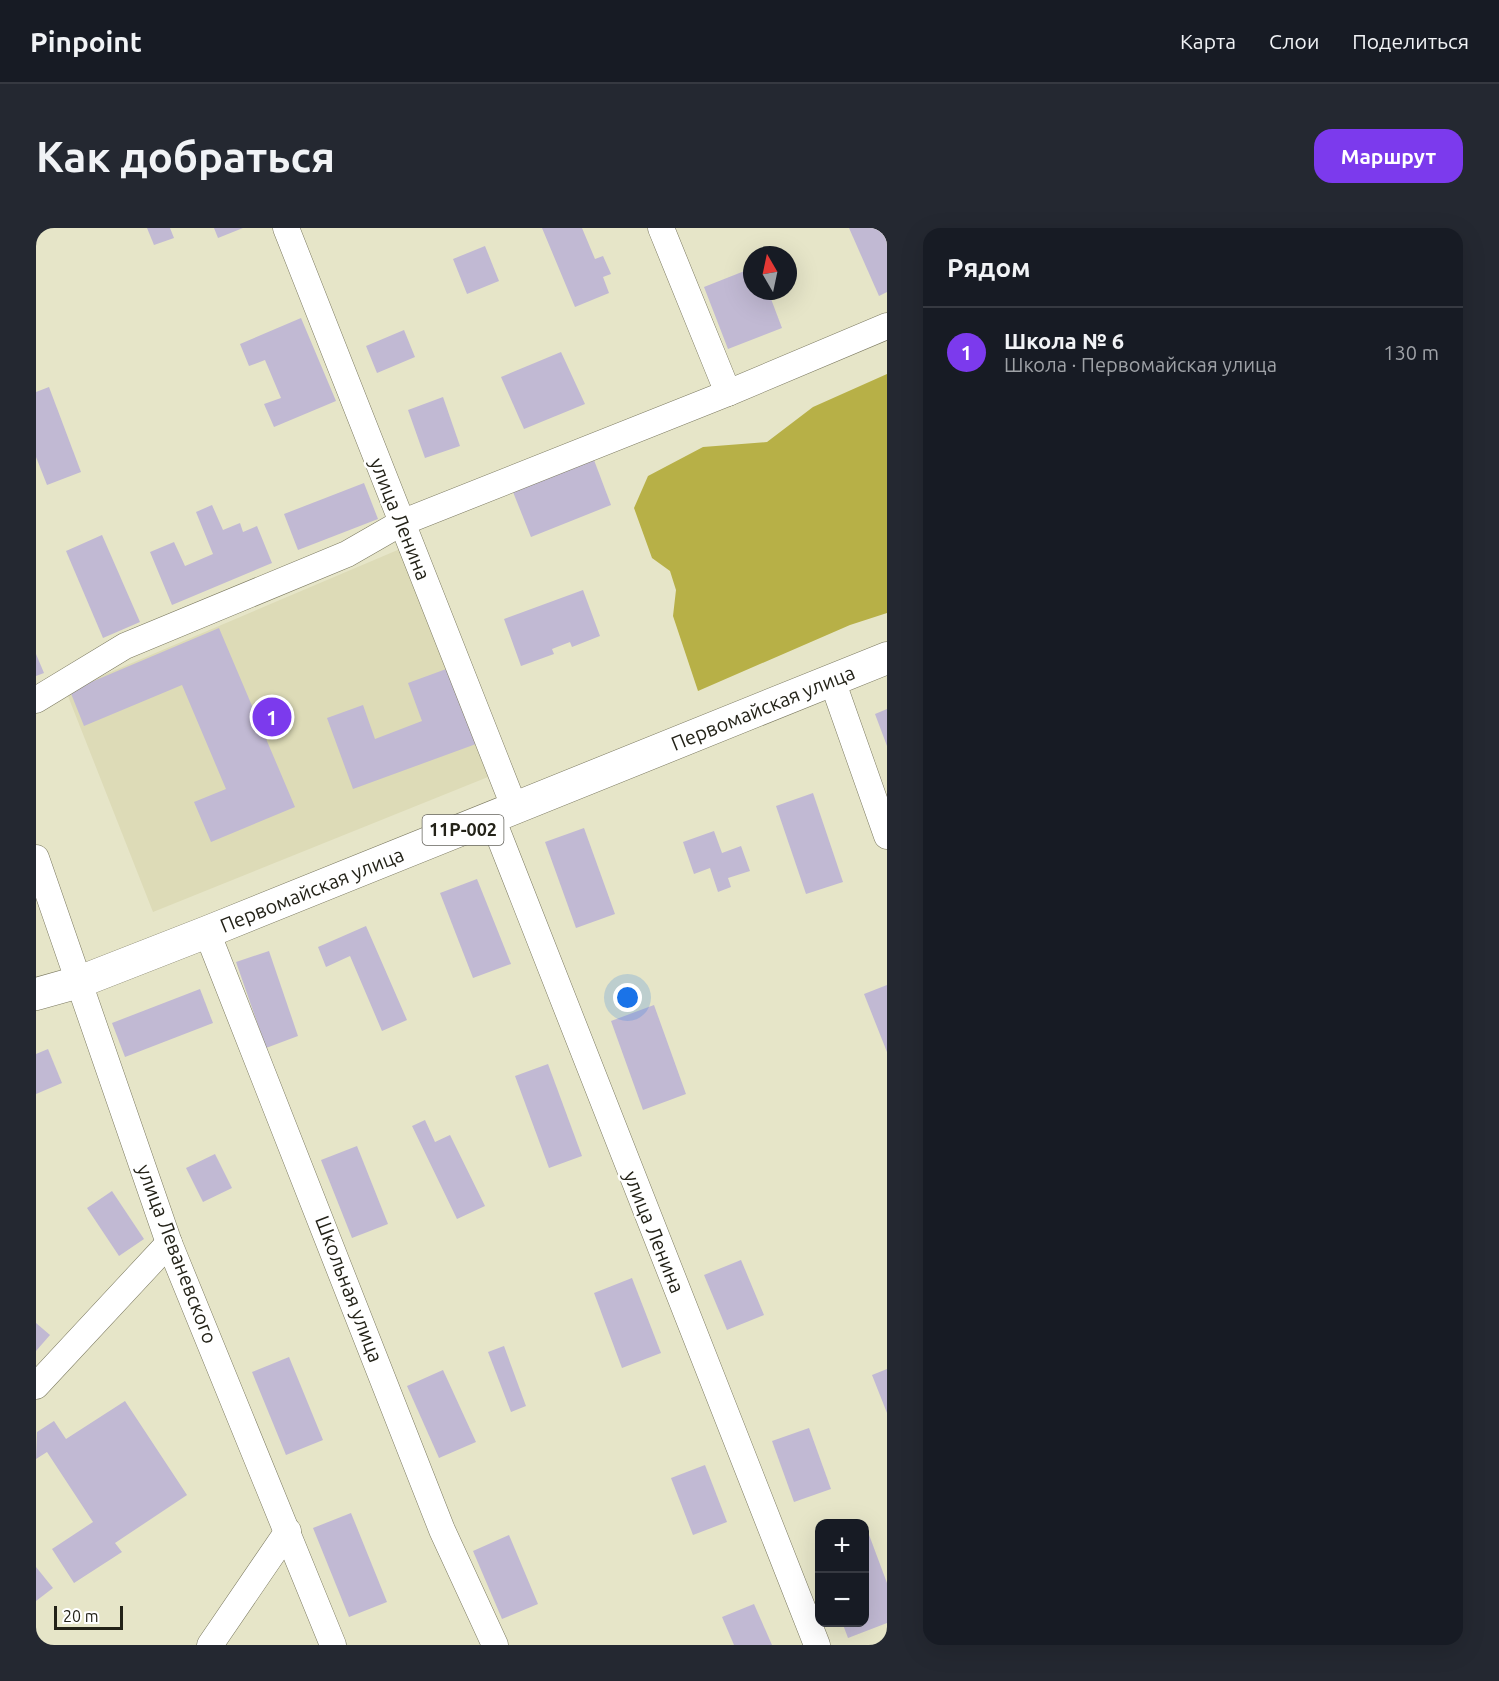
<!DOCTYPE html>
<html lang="ru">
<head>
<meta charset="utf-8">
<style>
	:root { --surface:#171b24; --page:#242831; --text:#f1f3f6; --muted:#9ea1a6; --line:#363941; --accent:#7c3aed }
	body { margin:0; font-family:Ubuntu,sans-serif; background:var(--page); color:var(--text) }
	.controls { position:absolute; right:18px; bottom:18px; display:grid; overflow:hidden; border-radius:12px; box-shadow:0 6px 24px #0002 }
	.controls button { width:54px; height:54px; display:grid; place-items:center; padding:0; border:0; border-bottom:2px solid var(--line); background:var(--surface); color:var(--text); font:30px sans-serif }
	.compass { position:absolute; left:707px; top:18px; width:54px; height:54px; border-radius:50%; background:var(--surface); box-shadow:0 6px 24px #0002; rotate:351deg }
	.scale { position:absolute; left:18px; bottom:15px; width:69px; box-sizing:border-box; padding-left:6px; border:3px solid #232218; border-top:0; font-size:16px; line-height:21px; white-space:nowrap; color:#232218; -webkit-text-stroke:4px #fff; paint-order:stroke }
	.you { position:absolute; left:592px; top:770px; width:21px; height:21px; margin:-15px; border:4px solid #fff; border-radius:50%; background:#1a73e8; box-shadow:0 0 0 9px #1a73e833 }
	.badge { display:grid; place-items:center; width:39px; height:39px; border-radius:50%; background:var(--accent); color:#fff; font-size:20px; font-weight:700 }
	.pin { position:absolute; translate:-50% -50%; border:3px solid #fff; box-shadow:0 2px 6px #0006 }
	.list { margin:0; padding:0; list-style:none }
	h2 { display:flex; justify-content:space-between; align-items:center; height:78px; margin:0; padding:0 24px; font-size:26px }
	h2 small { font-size:20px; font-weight:400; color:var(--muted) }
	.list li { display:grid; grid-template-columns:39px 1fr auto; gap:18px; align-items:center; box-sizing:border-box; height:90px; padding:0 24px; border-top:2px solid var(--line) }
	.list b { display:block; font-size:22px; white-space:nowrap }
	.list p { margin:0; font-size:20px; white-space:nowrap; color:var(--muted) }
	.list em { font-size:20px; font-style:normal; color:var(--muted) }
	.map { position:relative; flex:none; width:851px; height:1417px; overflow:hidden; border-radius:18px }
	header { display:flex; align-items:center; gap:36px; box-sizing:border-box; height:84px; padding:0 30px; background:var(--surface); border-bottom:2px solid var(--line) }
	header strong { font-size:28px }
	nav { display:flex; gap:33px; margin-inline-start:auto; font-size:21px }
	.intro { display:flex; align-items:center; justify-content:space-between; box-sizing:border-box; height:144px; padding:0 36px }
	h1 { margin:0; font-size:42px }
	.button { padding:15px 27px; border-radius:18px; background:var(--accent); color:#fff; font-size:21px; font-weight:700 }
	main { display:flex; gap:36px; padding:0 36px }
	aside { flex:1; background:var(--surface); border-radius:18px; box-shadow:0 6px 24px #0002 }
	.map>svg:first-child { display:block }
	.built { fill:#dddbb7 }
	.water { fill:#b7b047 }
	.building { fill:#c1b9d3 }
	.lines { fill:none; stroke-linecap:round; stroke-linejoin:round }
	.minor-casing { stroke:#7b7960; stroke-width:27 }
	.major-casing { stroke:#7b7960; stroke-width:33 }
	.minor { stroke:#fff; stroke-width:26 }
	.major { stroke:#fff; stroke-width:32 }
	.labels { text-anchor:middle; stroke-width:5; stroke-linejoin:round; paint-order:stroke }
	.shield { fill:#fff; stroke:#65645d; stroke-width:1.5 }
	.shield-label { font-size:18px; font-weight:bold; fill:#232218 }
	.street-label { font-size:20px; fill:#232218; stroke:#fff }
</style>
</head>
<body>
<header>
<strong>Pinpoint</strong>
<nav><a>Карта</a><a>Слои</a><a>Поделиться</a></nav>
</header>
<div class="intro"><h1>Как добраться</h1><a class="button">Маршрут</a></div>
<main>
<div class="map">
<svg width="851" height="1417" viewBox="0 0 851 1417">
	<rect width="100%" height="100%" fill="#e6e5c8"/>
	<path class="built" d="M364,321L452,549L117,684L30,463Z"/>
	<path class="water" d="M851,146V385L814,397L662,463L637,388L640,362L634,343L616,330L598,280L612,248L667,219L731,214L777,179Z"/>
	<g class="building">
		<path d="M111,0H134L138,10L118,17Z"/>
		<path d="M178,0H207L182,10Z"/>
		<path d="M506,0H546L559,31L567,28L575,46L567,49L573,65L539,79Z"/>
		<path d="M813,0H851V64L843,68Z"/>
		<path d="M449,18L463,53L431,66L417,31Z"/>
		<path d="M716,40V63H732L746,100L692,121L668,59Z"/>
		<path d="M265,90L300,173L238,199L228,176L245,170L229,132L213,138L204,116Z"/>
		<path d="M368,102L379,129L341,145L330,118Z"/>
		<path d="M525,124L549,176L488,201L465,149Z"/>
		<path d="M13,159L45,244L11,257L0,229V164Z"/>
		<path d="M407,169L424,218L389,230L372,182Z"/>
		<path d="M558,232L575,277L495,309L477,264Z"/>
		<path d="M328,255L342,291L262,322L248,286Z"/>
		<path d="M176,277L187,302L204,295L207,304L221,298L236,335L136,377L114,324L138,314L149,338L177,326L160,284Z"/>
		<path d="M66,307L104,394L67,410L30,323Z"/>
		<path d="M547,362L564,408L536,419L534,414L516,421L518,426L485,438L468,391Z"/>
		<path d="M183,400L259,579L175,614L158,574L190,561L146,457L48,498L34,463Z"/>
		<path d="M0,426L8,445L0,448Z"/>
		<path d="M413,440L440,516L317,561L291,490L327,477L339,511L386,493L372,455Z"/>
		<path d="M851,481V518L839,486Z"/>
		<path d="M777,565L807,654L770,666L740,578Z"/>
		<path d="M548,600L579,686L540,700L509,614Z"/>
		<path d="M678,603L686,625L705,618L714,643L692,650L695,659L682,664L674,640L658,646L647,614Z"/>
		<path d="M441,651L475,736L437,750L404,665Z"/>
		<path d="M330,698L371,792L346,803L314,728L290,739L282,719Z"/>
		<path d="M233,723L262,808L230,820L200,734Z"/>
		<path d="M851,757V824L828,766Z"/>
		<path d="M164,761L177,795L89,829L76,795Z"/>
		<path d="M618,777L650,866L607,882L575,793Z"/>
		<path d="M12,821L26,855L0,866V826Z"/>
		<path d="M512,836L546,928L513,940L479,848Z"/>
		<path d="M389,892L399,914L414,907L449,978L421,991L376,898Z"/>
		<path d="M321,918L352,996L316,1010L285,932Z"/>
		<path d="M179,926L196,960L167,974L150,940Z"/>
		<path d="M76,963L108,1011L83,1028L51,980Z"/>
		<path d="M705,1032L728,1087L691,1102L668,1047Z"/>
		<path d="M596,1050L625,1125L586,1140L558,1065Z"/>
		<path d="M0,1095L14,1107L0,1123Z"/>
		<path d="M468,1118L490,1178L475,1184L452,1124Z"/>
		<path d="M253,1129L287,1212L250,1227L216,1144Z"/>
		<path d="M851,1141V1185L836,1147Z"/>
		<path d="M407,1142L440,1214L403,1230L371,1158Z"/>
		<path d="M89,1173L151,1267L79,1315L86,1324L38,1355L16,1321L57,1294L11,1224L0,1231L1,1204L18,1193L30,1211Z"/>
		<path d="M773,1200L795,1261L758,1274L736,1213Z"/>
		<path d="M669,1237L691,1294L657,1307L635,1250Z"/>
		<path d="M315,1285L351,1374L313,1389L277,1300Z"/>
		<path d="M832,1304L851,1355V1395L812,1410L806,1394H828V1305Z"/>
		<path d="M473,1307L502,1376L466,1391L437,1323Z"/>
		<path d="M0,1339L17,1360L0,1373Z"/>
		<path d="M718,1376L736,1417H698L686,1389Z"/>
	</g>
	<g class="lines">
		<g class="minor-casing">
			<g id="minor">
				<path d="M250,0L479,581"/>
				<path d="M625,0L692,165L851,98"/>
				<path d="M796,452L851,608"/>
				<path d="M0,472L89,418L311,326L365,295L692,165"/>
				<path d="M456,590L781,1417"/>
				<path d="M0,630L133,1015L297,1417"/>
				<path d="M171,704L406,1302L459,1417"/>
				<path d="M0,1158L133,1015"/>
				<path d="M174,1417L252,1303"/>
			</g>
		</g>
		<g class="major-casing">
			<path id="major" d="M0,766L43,754L171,704L851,430"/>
		</g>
		<use href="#minor" class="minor"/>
		<use href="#major" class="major"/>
	</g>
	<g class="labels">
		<rect class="shield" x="386.5" y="587" width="81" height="30" rx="4.5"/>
		<g class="shield-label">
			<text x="427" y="608">11Р-002</text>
		</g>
		<g class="street-label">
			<text transform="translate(364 291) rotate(68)" y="7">улица Ленина</text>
			<text transform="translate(727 480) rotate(-22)" y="7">Первомайская улица</text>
			<text transform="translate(276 662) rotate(-22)" y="7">Первомайская улица</text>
			<text transform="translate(618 1004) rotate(68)" y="7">улица Ленина</text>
			<text transform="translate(141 1026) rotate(69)" y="7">улица Леваневского</text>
			<text transform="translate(313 1061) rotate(69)" y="7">Школьная улица</text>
		</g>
	</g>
</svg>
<div class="controls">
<button>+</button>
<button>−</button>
</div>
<svg class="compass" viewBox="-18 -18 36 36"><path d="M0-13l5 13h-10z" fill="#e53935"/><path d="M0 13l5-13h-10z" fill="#9ea1a6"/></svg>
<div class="scale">20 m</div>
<div class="you"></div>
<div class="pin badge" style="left:236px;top:489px">1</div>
</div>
<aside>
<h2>Рядом<small></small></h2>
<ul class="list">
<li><span class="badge">1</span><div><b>Школа № 6</b><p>Школа · Первомайская улица</p></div><em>130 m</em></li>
</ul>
</aside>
</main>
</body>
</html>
